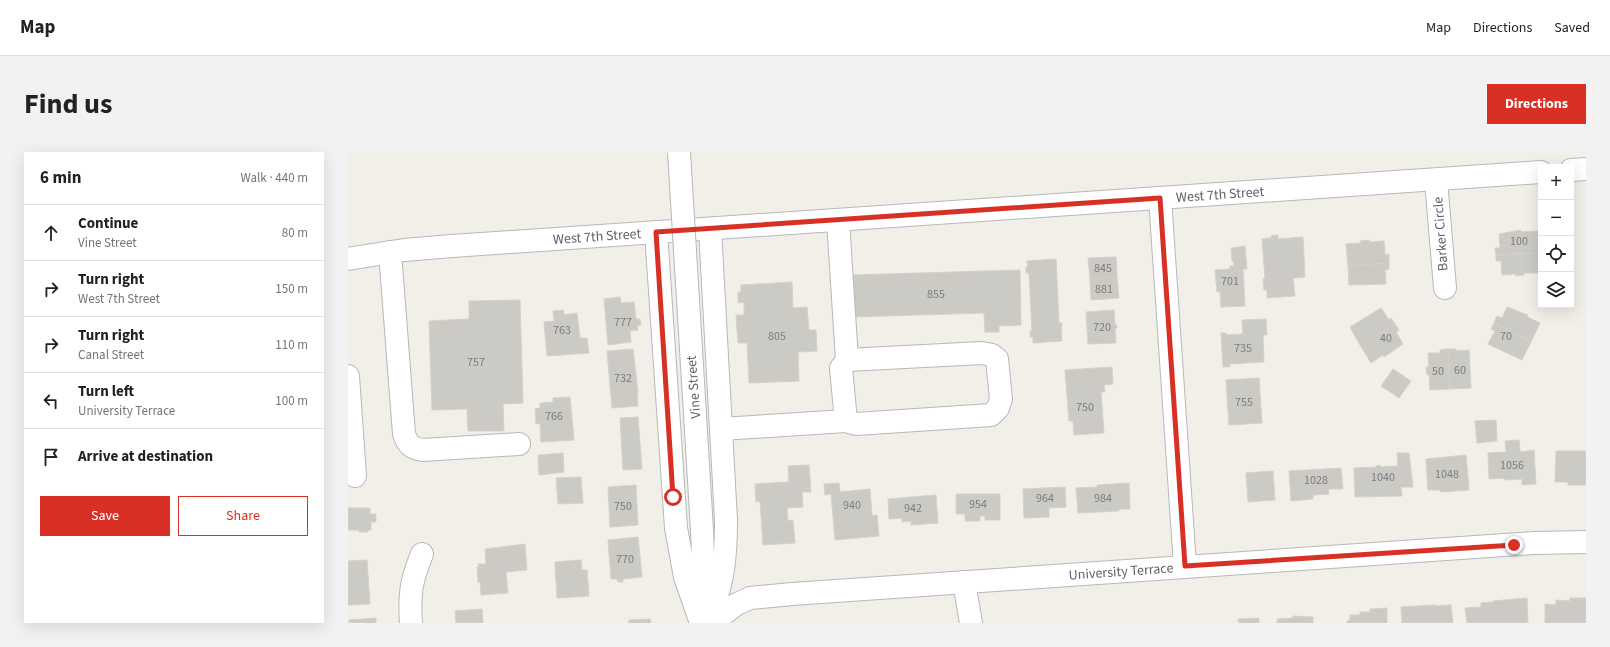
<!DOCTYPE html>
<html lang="en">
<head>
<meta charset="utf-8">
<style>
	:root { --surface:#fff; --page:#f2f2f2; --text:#222; --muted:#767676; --line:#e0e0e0; --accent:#d93025 }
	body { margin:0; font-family:"Source Sans 3",sans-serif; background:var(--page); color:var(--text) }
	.controls { position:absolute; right:12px; top:12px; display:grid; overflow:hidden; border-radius:0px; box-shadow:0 4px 16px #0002 }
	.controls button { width:36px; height:36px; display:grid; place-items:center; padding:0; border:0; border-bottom:1px solid var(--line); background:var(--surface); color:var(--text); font:20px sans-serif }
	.stop { position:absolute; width:12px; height:12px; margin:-9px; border:3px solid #d93025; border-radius:50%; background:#fff }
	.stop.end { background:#d93025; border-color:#fff; box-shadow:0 1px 4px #0008 }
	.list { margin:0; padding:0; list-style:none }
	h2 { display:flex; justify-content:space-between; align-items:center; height:52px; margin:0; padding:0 16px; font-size:17px }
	h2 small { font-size:13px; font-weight:400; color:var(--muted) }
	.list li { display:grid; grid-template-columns:26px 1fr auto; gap:12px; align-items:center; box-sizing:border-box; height:56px; padding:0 16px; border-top:1px solid var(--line) }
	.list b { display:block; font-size:15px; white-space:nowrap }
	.list p { margin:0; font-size:13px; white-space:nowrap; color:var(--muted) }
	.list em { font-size:13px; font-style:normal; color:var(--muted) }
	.actions { display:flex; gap:8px; padding:12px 16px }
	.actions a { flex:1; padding:9px 0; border:1px solid var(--accent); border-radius:0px; text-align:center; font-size:14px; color:var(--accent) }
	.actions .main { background:var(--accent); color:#fff }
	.icon { flex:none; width:22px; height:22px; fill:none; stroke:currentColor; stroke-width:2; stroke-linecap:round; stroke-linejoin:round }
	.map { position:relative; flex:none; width:1238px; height:471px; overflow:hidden; border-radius:0px }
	header { display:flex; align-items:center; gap:24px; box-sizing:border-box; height:56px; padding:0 20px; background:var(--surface); border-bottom:1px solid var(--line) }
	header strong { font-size:19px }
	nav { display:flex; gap:22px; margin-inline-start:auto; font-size:14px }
	.intro { display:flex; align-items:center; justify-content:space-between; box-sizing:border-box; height:96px; padding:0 24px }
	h1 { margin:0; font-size:28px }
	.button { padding:10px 18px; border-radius:0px; background:var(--accent); color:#fff; font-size:14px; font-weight:700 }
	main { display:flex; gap:24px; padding:0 24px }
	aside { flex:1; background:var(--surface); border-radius:0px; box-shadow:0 4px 16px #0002 }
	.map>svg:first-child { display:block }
	.building { fill:#cccac5; stroke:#d6d1c6 }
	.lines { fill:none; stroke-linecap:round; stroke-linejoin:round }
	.minor-casing { stroke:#b5b8bc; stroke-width:24 }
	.minor { stroke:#fff; stroke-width:22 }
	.minor-bridge-casing { stroke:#b5b8bc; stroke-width:24; stroke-linecap:butt }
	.minor-bridge { stroke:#fff; stroke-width:22 }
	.route { stroke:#d93025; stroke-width:5 }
	.labels { text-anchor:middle; stroke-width:3; stroke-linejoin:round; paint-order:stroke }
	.number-label { font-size:12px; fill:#7a7d7f }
	.street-label { font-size:14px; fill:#5f6368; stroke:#fff }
</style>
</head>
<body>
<header>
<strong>Map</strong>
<nav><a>Map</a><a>Directions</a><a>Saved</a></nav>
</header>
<div class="intro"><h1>Find us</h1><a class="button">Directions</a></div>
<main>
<aside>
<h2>6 min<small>Walk · 440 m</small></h2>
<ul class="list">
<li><svg class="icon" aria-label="ahead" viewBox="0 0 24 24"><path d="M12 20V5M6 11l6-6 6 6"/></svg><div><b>Continue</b><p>Vine Street</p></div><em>80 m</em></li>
<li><svg class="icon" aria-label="right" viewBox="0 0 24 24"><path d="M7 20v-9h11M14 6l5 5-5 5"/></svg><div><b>Turn right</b><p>West 7th Street</p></div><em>150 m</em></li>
<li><svg class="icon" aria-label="right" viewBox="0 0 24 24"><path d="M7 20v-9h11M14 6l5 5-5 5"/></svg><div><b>Turn right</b><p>Canal Street</p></div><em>110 m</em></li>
<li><svg class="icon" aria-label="left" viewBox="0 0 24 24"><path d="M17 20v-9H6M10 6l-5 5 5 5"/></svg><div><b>Turn left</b><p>University Terrace</p></div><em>100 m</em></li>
<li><svg class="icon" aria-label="arrive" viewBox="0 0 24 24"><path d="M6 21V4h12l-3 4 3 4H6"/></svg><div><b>Arrive at destination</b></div></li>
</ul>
<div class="actions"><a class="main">Save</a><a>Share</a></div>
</aside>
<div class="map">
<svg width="1238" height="471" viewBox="0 0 1238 471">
	<rect width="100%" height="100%" fill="#f1efe8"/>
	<g class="building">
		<path d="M1173,78V80L1190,79L1191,101L1148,103L1147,96H1152L1151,82Z"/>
		<path d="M930,83V87L955,85L957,125L945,126L947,144L919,146V138H916L915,127L917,126L914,87L923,86V84Z"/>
		<path d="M1021,88V90L1036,89L1037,103L1041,102V111L1000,114L998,92L1013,91L1012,89Z"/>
		<path d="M897,94L899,117H895L897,154L873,155L872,140H869L867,118L882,117V114H886L885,109H884L883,96Z"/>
		<path d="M1191,101L1192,121H1176V123L1168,124L1167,122L1154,123L1153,109H1148V103Z"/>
		<path d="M768,105L769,125L742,127L740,106Z"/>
		<path d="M708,107L711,171H714V175H713L714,189L685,191V185H682V179H684L681,121H678V115H680L679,109Z"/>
		<path d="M1041,111V117L1037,118L1038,132L1001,133L1000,114Z"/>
		<path d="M672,118L673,173L651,174V180H637L636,161L505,165L504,123Z"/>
		<path d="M769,125L771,146L743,148L742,127Z"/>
		<path d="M444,130L445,156L459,155L461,178H468L469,199L450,200L451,229L401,231L399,191H390L388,163H396V150L390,151V140H393V133Z"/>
		<path d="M272,145L273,151L286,150L288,167H292L293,173L289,174L290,178L282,179L283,190L260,193L256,147Z"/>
		<path d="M172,148L175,251L155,252L156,279H120L119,257L84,258L81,169L121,167V149Z"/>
		<path d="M1159,155L1180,163L1179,165L1192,171L1183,190L1146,171L1149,164L1154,166Z"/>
		<path d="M1033,156L1041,168L1043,166L1047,172L1012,193L1002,175Z"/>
		<path d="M215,158L216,163L229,161L232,186H239L241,201L199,204L196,170L206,169L205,159Z"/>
		<path d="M766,158L767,173H769V176L767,177L768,191L740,192L738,160Z"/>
		<path d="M918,167L919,183H915L916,210L881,212L882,215H875L873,181H878L879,183L895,182L894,168Z"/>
		<path d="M1146,171L1183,190L1174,208L1140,192L1147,179L1143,177Z"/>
		<path d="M1047,172L1051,178L1048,180L1055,192L1036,205L1035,203L1023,211L1012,193Z"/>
		<path d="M285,197L290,240H289L290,254L264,256L259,199Z"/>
		<path d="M1100,197H1108V199L1121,198L1123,236L1102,237Z"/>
		<path d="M1100,197L1102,237L1082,238L1081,223H1079L1078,215H1081L1080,201H1092V198Z"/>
		<path d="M764,215L765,232L756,233L757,240H753L756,281L726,283L725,269H721L717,218Z"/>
		<path d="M1045,217L1063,229L1051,246L1033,234Z"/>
		<path d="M911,226L914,271L881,273L878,228Z"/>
		<path d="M222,245L226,288L193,290L192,271L188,272L187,257L192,256V251L205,250V246Z"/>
		<path d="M290,265L294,317L275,318L272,266Z"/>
		<path d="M1148,268L1149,289L1129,291L1127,269Z"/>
		<path d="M1171,288L1172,300L1186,298L1188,332L1174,333V327L1156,328V326L1141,327L1140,301L1158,300L1157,289Z"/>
		<path d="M1208,299H1238V333H1220V330H1207Z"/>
		<path d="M215,301L216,320L191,323L190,303Z"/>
		<path d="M1049,301H1061L1065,335H1053L1054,344L1007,345L1006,316L1028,315V314L1032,313L1033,315L1050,314Z"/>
		<path d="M1118,303L1121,338L1092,340V338H1080L1078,307Z"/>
		<path d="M461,313L463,340H454L455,355L439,356L440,369L445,368L447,391L415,393L412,349L408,350L407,332L441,330L440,314Z"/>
		<path d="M993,316L995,337H980L981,342L965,343V347L943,349L941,319Z"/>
		<path d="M925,319L927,348L900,350L898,321Z"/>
		<path d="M233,325L235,351L210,352L208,326Z"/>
		<path d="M491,331L492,340L522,337L524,364L529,363L531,384L487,388L483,342L477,343L476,332Z"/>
		<path d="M781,331L782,357H771V359L730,361L728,336L749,335V333Z"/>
		<path d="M288,333L290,373L262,375L260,335Z"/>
		<path d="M717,335L718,355L701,356V365L676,366L675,337Z"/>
		<path d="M608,342H652V368H637V364H632V369H617V362H608Z"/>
		<path d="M588,343L590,371L563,373V369L554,370V366L541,367L540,347Z"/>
		<path d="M0,356H22V362H28V370H23V378H20V380H11V378H0Z"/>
		<path d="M290,385L294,425L275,427V430H270L269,427H263L260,388Z"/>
		<path d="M177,392L179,418L158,420L160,441L133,443L132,430H130L129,415H131L130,412H138L137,397Z"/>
		<path d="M19,408L22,452L0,453V409Z"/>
		<path d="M233,408L234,418H239L241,444L209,446L207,410Z"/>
		<path d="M1179,446L1180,471H1119L1117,456L1133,455V451L1145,450V449Z"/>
		<path d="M1222,446H1238V471H1197V452L1208,453V448L1222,449Z"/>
		<path d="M1087,453V454L1103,453L1105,471H1054L1053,455Z"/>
		<path d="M1039,456V471H999V469L1002,468V463H1012V460H1022V457Z"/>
		<path d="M134,457L135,471H108L107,459Z"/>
		<path d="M945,464L965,465V471H929V467L945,466Z"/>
		<path d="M28,466V471H1V468Z"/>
		<path d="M911,466V471H891L890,467Z"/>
		<path d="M302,467L303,471H281V468Z"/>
	</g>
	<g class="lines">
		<g class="minor-casing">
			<g id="minor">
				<path d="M1223,18L1238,17"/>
				<path d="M1088,28L1097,136"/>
				<path d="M812,46L837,414"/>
				<path d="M490,68L499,208L493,216L498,269"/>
				<path d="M308,80L328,376L337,425L353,471"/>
				<path d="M42,100L56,282C60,293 63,296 75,298L171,292"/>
				<path d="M0,107L56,98L104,94L1193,20"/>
				<path d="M0,224L7,324"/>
				<path d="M373,277L498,269L508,272L643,263L650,256L653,247L649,207L644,203L634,201L499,208"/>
				<path d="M354,378L357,463"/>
				<path d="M616,430L623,471"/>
				<path d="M63,471C61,442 63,429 74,402"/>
				<path d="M359,471C375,433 378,409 378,368L362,77"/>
				<path d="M364,471L387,453L402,446L444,442L1186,391L1238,390"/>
			</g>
		</g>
		<use href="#minor" class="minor"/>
		<g class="minor-bridge-casing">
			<path id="minor-bridge" d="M331,0L354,378"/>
		</g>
		<use href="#minor-bridge" class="minor-bridge"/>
	</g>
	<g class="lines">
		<path class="route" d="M325,345L308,80L812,46L837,414L1166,393"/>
	</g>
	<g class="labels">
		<g class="number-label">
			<text x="1171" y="93">100</text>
			<text x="755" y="120">845</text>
			<text x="882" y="133">701</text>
			<text x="756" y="141">881</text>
			<text x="588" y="146">855</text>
			<text x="275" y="174">777</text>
			<text x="754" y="179">720</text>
			<text x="214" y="182">763</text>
			<text x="429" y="188">805</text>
			<text x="1158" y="188">70</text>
			<text x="1038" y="190">40</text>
			<text x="895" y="200">735</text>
			<text x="128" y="214">757</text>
			<text x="1112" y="222">60</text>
			<text x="1090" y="223">50</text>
			<text x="275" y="230">732</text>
			<text x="896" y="254">755</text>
			<text x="737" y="259">750</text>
			<text x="206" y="268">766</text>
			<text x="1164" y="317">1056</text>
			<text x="1099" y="326">1048</text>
			<text x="1035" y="329">1040</text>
			<text x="968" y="332">1028</text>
			<text x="697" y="350">964</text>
			<text x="755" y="350">984</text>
			<text x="630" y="356">954</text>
			<text x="504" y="357">940</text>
			<text x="275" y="358">750</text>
			<text x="565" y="360">942</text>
			<text x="277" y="411">770</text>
		</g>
		<g class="street-label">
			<text transform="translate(872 42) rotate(-4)" y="5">West 7th Street</text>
			<text transform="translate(1092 82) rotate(-94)" y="5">Barker Circle</text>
			<text transform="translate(249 84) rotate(-4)" y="5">West 7th Street</text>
			<text transform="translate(345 235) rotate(-94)" y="5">Vine Street</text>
			<text transform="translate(773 419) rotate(-4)" y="5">University Terrace</text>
		</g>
	</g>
</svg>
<div class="controls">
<button>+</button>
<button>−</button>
<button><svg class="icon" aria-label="locate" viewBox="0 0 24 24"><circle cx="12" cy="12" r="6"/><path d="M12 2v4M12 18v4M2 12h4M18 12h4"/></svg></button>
<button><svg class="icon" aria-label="layers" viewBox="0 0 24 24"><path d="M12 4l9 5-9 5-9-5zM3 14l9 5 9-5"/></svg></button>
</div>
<div class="stop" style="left:325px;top:345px"></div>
<div class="stop end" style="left:1166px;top:393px"></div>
</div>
</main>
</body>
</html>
